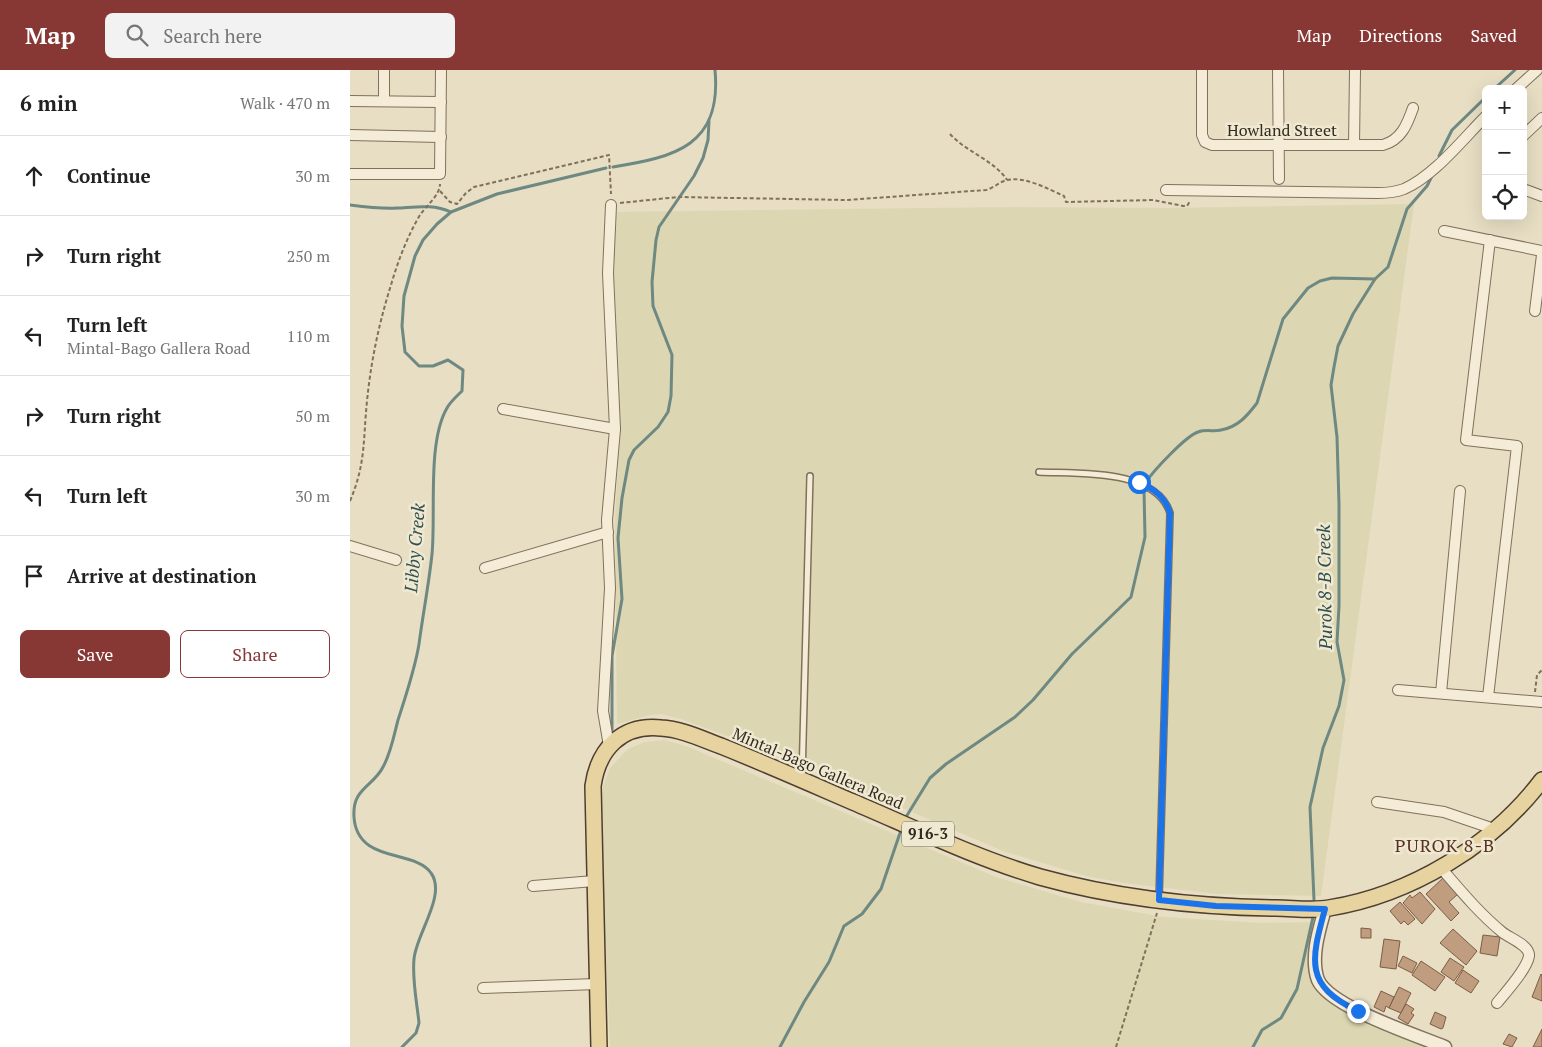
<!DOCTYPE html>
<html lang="en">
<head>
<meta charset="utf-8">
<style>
	:root { --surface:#fff; --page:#f2f2f2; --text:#222; --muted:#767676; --line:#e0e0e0; --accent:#873835 }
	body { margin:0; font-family:"PT Serif",serif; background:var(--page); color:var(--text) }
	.controls { position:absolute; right:15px; top:15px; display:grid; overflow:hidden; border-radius:8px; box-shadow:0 5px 20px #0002 }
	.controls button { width:45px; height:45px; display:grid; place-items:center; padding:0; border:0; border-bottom:1px solid var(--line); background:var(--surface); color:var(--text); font:25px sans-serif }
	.stop { position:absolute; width:15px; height:15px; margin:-11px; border:4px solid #1a73e8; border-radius:50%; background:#fff }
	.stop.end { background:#1a73e8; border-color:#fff; box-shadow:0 1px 5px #0008 }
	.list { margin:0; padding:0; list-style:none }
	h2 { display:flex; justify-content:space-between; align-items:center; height:65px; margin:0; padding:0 20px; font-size:21px }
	h2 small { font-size:16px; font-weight:400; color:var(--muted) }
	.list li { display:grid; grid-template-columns:32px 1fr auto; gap:15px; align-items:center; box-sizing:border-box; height:80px; padding:0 20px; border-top:1px solid var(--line) }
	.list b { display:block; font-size:19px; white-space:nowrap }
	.list p { margin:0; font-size:16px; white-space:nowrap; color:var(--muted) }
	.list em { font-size:16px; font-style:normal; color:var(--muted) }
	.actions { display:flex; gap:10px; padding:15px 20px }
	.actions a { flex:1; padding:11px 0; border:1px solid var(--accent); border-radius:8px; text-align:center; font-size:18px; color:var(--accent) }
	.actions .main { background:var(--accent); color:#fff }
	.icon { flex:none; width:28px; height:28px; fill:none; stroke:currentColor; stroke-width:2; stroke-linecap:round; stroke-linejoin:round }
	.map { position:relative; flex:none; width:1192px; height:977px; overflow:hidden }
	header { display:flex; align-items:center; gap:30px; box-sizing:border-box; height:70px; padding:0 25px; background:var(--accent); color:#fff }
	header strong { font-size:24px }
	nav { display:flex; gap:28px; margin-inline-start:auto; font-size:18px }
	.search { width:350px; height:45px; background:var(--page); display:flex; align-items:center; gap:12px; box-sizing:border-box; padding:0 18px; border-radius:8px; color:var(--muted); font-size:19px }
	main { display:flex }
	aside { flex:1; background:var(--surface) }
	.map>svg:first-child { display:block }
	.farmland { fill:#dcd7b2 }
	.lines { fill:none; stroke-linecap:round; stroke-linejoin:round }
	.stream { stroke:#6e8882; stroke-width:3 }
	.building { fill:#c19d7f; stroke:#7c5d46 }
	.service-casing { stroke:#80715d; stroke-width:8 }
	.minor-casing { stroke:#80715d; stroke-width:12 }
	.tertiary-casing { stroke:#80715d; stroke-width:15 }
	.primary-casing { stroke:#4e3f30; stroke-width:18 }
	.path { stroke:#80715d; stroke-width:2; stroke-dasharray:4 2.5; stroke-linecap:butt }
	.service { stroke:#f4ecd6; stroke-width:5 }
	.minor { stroke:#f4ecd6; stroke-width:10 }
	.tertiary { stroke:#f4ecd6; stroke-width:12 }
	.primary { stroke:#e6d3a0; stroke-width:15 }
	.route { stroke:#1a73e8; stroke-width:6 }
	.labels { text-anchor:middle; stroke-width:5; stroke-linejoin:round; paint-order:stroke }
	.shield { fill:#f0e9d2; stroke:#6b6355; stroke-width:1 }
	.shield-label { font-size:15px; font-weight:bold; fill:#32291f }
	.street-label { font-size:16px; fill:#32291f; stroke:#f0e9d2 }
	.water-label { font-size:18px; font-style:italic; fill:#304f4f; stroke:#f0e9d2 }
	.neighbourhood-label { font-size:18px; letter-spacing:1px; fill:#593124; stroke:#f0e9d2 }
</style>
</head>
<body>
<header>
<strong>Map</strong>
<div class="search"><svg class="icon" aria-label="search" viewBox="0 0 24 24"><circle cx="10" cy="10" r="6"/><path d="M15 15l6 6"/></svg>Search here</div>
<nav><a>Map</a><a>Directions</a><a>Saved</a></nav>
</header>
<main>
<aside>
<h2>6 min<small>Walk · 470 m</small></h2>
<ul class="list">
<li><svg class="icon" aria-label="ahead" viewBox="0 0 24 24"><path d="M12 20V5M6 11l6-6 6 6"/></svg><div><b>Continue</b></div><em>30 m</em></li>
<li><svg class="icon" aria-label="right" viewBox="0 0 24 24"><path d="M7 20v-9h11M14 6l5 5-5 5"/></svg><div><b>Turn right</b></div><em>250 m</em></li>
<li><svg class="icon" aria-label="left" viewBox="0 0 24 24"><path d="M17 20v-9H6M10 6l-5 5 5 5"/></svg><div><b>Turn left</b><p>Mintal-Bago Gallera Road</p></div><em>110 m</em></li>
<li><svg class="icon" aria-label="right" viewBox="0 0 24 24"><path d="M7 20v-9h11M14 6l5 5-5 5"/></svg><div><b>Turn right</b></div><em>50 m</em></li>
<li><svg class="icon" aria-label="left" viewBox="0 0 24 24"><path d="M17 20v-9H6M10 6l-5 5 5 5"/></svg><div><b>Turn left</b></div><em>30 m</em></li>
<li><svg class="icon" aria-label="arrive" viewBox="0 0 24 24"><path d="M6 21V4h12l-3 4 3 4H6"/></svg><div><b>Arrive at destination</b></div></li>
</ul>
<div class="actions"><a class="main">Save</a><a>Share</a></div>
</aside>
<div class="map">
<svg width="1192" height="977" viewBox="0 0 1192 977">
	<rect width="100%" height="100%" fill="#e7dec4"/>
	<g class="farmland">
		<path d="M1064,134L971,826L866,824L774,813L736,806L653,781L426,684L331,649L311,644L300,645L267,654L265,448L270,360L260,142L662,137L816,138Z"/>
		<path d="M314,670L336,676L646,807L731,832L813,847L912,853L967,852L964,912L972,925L1005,947L1077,977H260L250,741L253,717L260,698L278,679L295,672Z"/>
	</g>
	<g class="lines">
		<g class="stream">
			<path d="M1144,19L1165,0"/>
			<path d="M1089,86L1102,60L1136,27"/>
			<path d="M263,97C325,87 372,76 365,0"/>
			<path d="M0,135C16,137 32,139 47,138C67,137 83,134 101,142"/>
			<path d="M796,412C804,400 836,366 848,362C856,359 864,362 871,360C888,357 897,346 907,333L933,249L958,218L970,211L982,208L1025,209"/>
			<path d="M262,660V586L272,529L268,468L272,428L279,390L284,380L308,357L318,342L321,326L322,285L303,236L302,212L306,170L309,157L344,106L353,88L358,70L359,51"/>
			<path d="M556,747L580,708L596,694L665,647L683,630L722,584L781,527L795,467L794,420"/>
			<path d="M964,830L960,737L973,678L989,636L994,610L987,572L989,536V434L987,367L981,315L984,297L988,276L1003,244L1025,209L1038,197L1057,139L1077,116L1082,106"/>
			<path d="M52,977L66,963L69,953C67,933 62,910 64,889C66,864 97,825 81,803C65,779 7,794 4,747C2,718 23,717 33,697C41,683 44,665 48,650C56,625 65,599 69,574C73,544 79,513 82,484C86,444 77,372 97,338C100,332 107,326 112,321L113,300L98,290L83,296H69L55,282L52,256L54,226L65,186L73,170L87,154L101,142L147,124L256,98"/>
			<path d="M430,977L454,932L479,892L494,856L512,844L531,819L550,763"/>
			<path d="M903,977L912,960L931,948L947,919L963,847"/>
		</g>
	</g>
	<g class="building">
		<path d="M1094,807L1108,824L1099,832L1109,843L1101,851L1076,824Z"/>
		<path d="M1070,822L1085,839L1072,854L1053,833L1060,825L1062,828Z"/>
		<path d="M1050,832L1065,849L1058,855L1054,851L1051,854L1040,841Z"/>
		<path d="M1011,858L1021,859V868H1011Z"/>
		<path d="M1103,859L1127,881L1116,895L1090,873Z"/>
		<path d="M1133,865L1150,867L1147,886L1130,883Z"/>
		<path d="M1034,869L1050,871L1046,899L1030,897Z"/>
		<path d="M1053,886L1067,893L1062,903L1048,896Z"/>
		<path d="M1100,888L1114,897L1104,911L1091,902Z"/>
		<path d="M1071,891L1095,907L1085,921L1062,905Z"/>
		<path d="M1113,900L1129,911L1121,923L1105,913Z"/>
		<path d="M1191,904L1192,905V931L1182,927Z"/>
		<path d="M1049,917L1061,923L1051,943L1039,938Z"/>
		<path d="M1031,921L1044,927L1039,938L1036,936L1034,942L1024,937Z"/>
		<path d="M1056,934L1064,939L1061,943L1064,945L1058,954L1048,948Z"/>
		<path d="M1085,942L1096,947L1093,958L1091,959L1080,954Z"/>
		<path d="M1192,959V977H1183Z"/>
		<path d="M1159,964L1167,968L1162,977L1153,974Z"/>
	</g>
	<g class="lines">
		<g class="service-casing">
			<g id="service">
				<path d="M689,402C726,404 806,398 820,443L809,829"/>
				<path d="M452,708L460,406"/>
			</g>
		</g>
		<g class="minor-casing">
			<g id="minor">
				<path d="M852,0V65L855,72L862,75H1033C1051,70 1057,55 1063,38"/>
				<path d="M928,0L929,109"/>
				<path d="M1166,19L1187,0"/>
				<path d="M0,31L91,32"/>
				<path d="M34,31V0"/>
				<path d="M0,65L91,67"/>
				<path d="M1173,66L1192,48"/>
				<path d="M1004,75L1005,0"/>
				<path d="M0,104H90L91,0"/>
				<path d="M1173,119L1192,126"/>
				<path d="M816,120L1028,123C1037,123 1046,122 1054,119C1084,106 1113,69 1136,46"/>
				<path d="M1094,161L1192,181"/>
				<path d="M1185,241L1192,185"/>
				<path d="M153,339L265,359"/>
				<path d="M0,476L46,490"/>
				<path d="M135,498L258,462"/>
				<path d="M1048,620L1192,632"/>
				<path d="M1091,623L1110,421"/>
				<path d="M1138,627L1167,376L1116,370L1140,170"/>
				<path d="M259,676L253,641L260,518L257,450L265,359L258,203L261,135"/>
				<path d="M1027,732L1094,742L1144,759"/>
				<path d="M1091,798C1110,820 1129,843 1152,862C1159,868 1180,875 1179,886C1177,899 1156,922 1147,933"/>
				<path d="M183,816L244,811"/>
				<path d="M133,918L247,914"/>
			</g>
		</g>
		<g class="tertiary-casing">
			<path id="tertiary" d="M975,839C969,860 960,888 968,910C980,937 1066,965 1095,977"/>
		</g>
		<g class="primary-casing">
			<path id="primary" d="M249,977L243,716C248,680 271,654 311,658C331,659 352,669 371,676C416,694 459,713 503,732C564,758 626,788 690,807C766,828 847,837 926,838C943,838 962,841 979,838C1060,825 1142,776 1192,710"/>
		</g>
		<g class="path">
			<path d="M600,64C616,82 644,90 657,110"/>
			<path d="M90,121L100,132L107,134L116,123L124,117L259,85L261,124"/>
			<path d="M270,133L328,127L497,130L636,120C644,118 649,112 657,110C675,106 698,119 714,126L716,132L803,130L833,136H837L840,131"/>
			<path d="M0,431C16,393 13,370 17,331C21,291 29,253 41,215C48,191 57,167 70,145C76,136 90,125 90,114"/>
			<path d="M1185,622L1187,605L1192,600"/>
			<path d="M766,977L807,843"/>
		</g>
		<use href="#service" class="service"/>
		<use href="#minor" class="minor"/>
		<use href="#tertiary" class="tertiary"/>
		<use href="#primary" class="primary"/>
	</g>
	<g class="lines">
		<path class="route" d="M789,412C804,419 815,427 820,443L809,830L866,836L975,839C961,890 954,916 1008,941"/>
	</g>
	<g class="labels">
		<rect class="shield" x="552" y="751.5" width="52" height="25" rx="4"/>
		<g class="shield-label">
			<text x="578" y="769">916-3</text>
		</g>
		<g class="street-label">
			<text x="932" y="66">Howland Street</text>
			<text transform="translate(468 698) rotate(23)" y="6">Mintal-Bago Gallera Road</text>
		</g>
		<g class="water-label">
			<text transform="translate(65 478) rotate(-85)" y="6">Libby Creek</text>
			<text transform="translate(975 517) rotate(-91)" y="6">Purok 8-B Creek</text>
		</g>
		<g class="neighbourhood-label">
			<text x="1095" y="782">PUROK 8-B</text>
		</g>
	</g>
</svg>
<div class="controls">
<button>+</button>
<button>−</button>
<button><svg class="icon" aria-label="locate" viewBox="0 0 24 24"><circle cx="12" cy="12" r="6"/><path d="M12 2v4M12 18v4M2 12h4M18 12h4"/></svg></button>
</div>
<div class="stop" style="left:789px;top:412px"></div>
<div class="stop end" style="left:1008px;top:941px"></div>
</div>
</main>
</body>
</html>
